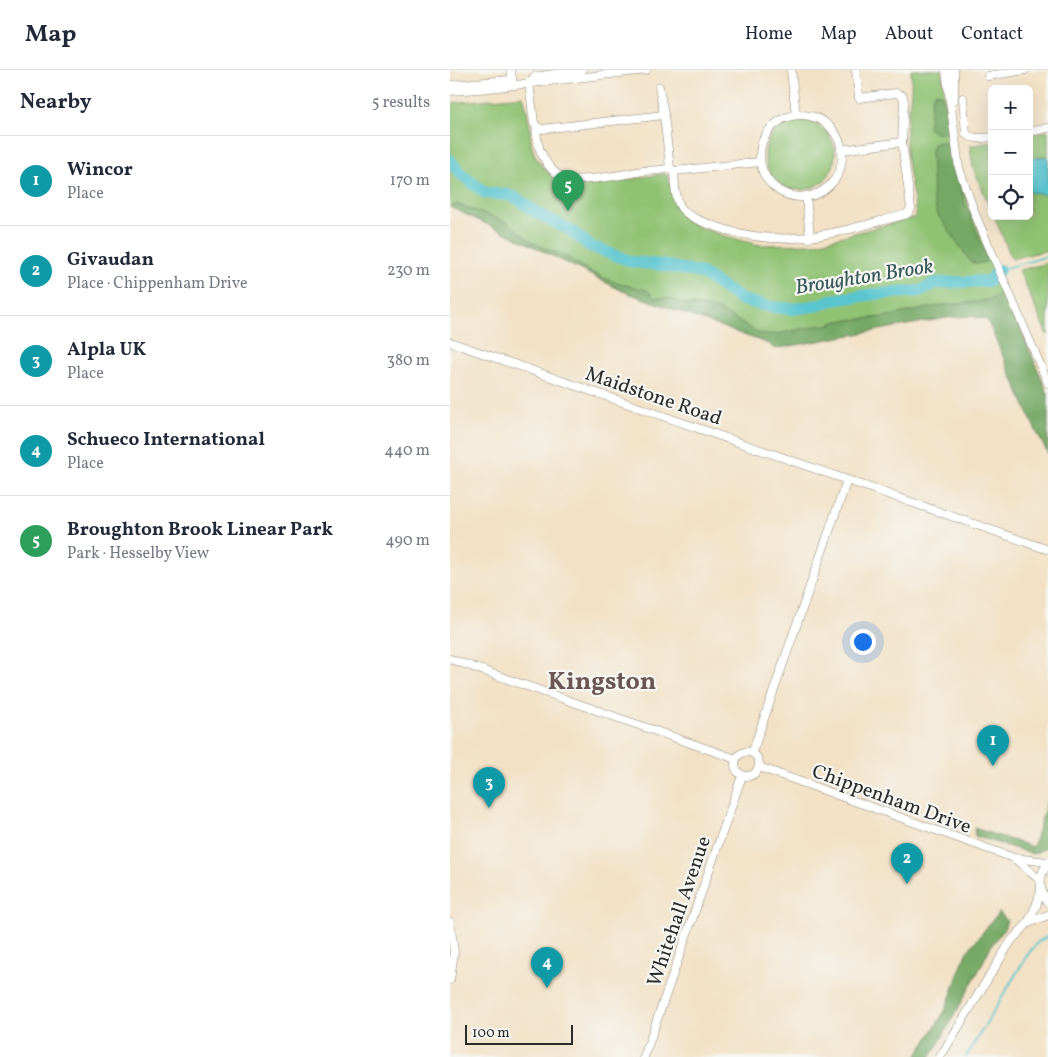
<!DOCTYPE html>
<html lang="en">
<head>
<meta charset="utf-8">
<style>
	:root { --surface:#fff; --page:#f6f6f7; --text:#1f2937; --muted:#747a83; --line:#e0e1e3; --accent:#1f6fb2 }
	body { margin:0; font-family:Vollkorn,serif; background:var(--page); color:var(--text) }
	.controls { position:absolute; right:15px; top:15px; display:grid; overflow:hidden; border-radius:8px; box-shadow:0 5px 20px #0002 }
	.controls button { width:45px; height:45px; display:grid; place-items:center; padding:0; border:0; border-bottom:1px solid var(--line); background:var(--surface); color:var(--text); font:25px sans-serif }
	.scale { position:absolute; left:15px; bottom:12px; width:108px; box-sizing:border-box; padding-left:5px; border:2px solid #2b2b2b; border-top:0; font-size:14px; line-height:18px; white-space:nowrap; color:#2b2b2b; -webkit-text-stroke:4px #f6f6f2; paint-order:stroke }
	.you { position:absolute; left:412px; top:571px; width:18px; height:18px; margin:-12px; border:4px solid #fff; border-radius:50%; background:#1a73e8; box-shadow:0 0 0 8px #1a73e833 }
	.badge { display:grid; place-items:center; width:32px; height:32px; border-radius:50%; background:var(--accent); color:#fff; font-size:16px; font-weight:700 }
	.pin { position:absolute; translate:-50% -41px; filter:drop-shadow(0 1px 2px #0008) }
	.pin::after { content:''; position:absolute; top:26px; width:18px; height:15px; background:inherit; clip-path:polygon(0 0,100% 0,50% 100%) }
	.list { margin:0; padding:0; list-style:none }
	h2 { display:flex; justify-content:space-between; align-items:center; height:65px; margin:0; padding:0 20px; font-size:21px }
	h2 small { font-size:16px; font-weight:400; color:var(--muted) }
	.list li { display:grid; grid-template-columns:32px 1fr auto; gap:15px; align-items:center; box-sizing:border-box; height:90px; padding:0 20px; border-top:1px solid var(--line) }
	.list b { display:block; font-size:19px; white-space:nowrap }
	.list p { margin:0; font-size:16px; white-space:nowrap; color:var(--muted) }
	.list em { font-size:16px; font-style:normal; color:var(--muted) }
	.icon { flex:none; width:28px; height:28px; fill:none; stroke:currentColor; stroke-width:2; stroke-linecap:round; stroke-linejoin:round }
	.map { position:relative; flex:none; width:598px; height:987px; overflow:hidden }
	header { display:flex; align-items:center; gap:30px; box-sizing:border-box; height:70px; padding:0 25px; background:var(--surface); border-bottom:1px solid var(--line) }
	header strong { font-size:24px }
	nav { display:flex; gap:28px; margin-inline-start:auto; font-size:18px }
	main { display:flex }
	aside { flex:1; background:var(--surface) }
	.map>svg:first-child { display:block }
	.green { fill:#90c273; stroke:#5e764f }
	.forest { fill:#74a865; stroke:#506a48 }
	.water { fill:#58c5cf; stroke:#42787d }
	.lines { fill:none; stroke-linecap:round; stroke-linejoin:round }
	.stream { stroke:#58c5cf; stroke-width:2 }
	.river { stroke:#58c5cf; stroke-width:12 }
	.minor-casing { stroke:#8e8678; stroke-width:9 }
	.minor { stroke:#fff; stroke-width:8 }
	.labels { text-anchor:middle; stroke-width:4.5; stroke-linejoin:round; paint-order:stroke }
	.street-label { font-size:20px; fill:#2b2b2b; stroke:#f6f6f2 }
	.water-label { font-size:21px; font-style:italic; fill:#38595c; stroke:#f6f6f2 }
	.district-label { font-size:25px; font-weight:bold; fill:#6a5652; stroke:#f6f6f2 }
</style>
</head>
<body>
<header>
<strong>Map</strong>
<nav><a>Home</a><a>Map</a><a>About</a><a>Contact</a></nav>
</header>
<main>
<aside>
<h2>Nearby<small>5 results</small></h2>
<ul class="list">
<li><span class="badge" style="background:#0f9aa8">1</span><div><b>Wincor</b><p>Place</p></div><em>170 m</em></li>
<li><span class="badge" style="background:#0f9aa8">2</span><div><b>Givaudan</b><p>Place · Chippenham Drive</p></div><em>230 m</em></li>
<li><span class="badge" style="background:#0f9aa8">3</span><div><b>Alpla UK</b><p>Place</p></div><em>380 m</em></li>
<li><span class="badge" style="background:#0f9aa8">4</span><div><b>Schueco International</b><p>Place</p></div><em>440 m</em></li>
<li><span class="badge" style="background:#2e9e5b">5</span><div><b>Broughton Brook Linear Park</b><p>Park · Hesselby View</p></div><em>490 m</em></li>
</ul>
</aside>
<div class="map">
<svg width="598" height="987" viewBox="0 0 598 987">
	<rect width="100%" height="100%" fill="#f6f6f2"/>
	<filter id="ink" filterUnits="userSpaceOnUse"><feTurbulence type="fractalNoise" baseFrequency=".02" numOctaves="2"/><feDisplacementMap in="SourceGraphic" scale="10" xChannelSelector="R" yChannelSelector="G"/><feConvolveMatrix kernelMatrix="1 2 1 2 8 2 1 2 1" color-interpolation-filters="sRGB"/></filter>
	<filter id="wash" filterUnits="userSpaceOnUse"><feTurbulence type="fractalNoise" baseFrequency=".0096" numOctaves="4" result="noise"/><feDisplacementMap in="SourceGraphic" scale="20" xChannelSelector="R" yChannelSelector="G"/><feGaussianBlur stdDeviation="1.12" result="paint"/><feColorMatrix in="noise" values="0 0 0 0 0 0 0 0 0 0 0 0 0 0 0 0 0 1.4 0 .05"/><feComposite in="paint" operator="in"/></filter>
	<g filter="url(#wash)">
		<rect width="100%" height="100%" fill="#f2e1c5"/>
		<g class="green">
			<path d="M461,0H492C494,23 496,46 500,69C511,123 533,172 555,221L538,230L319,274L173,221L69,169L0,137V33L73,26C76,36 78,46 80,56C81,65 80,74 84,83C107,135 172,108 214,104L218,106L226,137L234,149L248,157L278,167L310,175L363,174L466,147C464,123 456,98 456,74C456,49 463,25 461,0Z"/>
			<circle cx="350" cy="85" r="35"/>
			<path d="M598,61V180L562,189L544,146H579V64Z"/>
			<path d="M542,72V142L523,98L520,76Z"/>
			<path d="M598,193V265H597L569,200Z"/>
		</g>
		<g class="forest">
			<path d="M489,22C496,32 500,48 497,61C490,65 484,63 478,58L482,28L485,23Z"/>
			<path d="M490,72H498L515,133L538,191L527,194L521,192L488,145L483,130L481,79L483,74Z"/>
			<path d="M7,134L57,152L82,172L99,180L112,184L140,202L167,213L197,220L205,228H219L234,234L254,236L271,241L309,263L317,265L332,263L366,256L377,255L388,251L433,247L494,235L526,232L538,230L555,221L598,324V384L585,359L537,250L520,246L496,248L324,279L319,274L173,221L69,169L0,137Z"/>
			<path d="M598,727V777L583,784L525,766L524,758L583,777Z"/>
			<path d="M549,842L557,850L554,859L541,876L527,904L487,977L480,987H466L495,941L516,883Z"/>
		</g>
		<path class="water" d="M598,86V125L579,122V89Z"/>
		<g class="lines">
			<g class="stream">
				<path d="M552,199L598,186"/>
				<path d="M516,987L578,884L588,872L598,866"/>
			</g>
			<path class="river" d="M0,90L11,104L35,123L58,125L68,129L87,143L120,160L140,176L183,192L212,195L251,203L292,230L321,237L343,239L369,235L381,230L426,224L470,221L486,213L539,211L549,200"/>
		</g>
	</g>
	<g filter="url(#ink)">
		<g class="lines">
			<g class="minor-casing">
				<g id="minor">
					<path d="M61,0L63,15"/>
					<path d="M341,0L346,45"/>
					<path d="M496,0L509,98L525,144L598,313"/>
					<path d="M504,0V30"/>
					<path d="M538,6L575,0"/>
					<path d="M84,7L132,0"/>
					<path d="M79,12L84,53L87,57L92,59L214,45L220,98L224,101"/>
					<path d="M0,15L60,10"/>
					<path d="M209,17L214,45"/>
					<path d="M0,21L30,19L196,0"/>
					<path d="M513,28L516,64C524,70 532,68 542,67"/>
					<circle cx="351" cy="86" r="41"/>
					<path d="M87,57C84,75 97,102 115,108C132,113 174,104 193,101C202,100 211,101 220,98"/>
					<path d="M579,62L598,58"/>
					<path d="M391,80L452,72"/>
					<path d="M224,101C225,112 224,124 229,134C234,146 253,152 264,156C338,182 385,162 457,144L461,139L452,72L454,32L453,26L446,23L409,28L406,0"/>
					<path d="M224,101L310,92"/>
					<path d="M356,126L360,168"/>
					<path d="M0,272L596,479"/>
					<path d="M0,589L286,689"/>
					<circle cx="297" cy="694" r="12"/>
					<path d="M302,683L397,410"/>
					<path d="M309,697L564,788L598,792"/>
					<path d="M564,788L590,810"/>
					<path d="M598,794C588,805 588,821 598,832"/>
					<path d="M0,852L4,882L0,910"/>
					<path d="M578,853L598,845"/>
					<path d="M194,987L292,706"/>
					<path d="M490,987L561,871L578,853L586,836L591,821"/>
				</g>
			</g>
			<use href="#minor" class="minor"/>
		</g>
	</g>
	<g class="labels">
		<g class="street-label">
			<text transform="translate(204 325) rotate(19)" y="7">Maidstone Road</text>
			<text transform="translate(442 728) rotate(20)" y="7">Chippenham Drive</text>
			<text transform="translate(228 841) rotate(-71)" y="7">Whitehall Avenue</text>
		</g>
		<g class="water-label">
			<text transform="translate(414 206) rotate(-9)" y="7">Broughton Brook</text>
		</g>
		<g class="district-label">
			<text x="152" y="619">Kingston</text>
		</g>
	</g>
</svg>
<div class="controls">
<button>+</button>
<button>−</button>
<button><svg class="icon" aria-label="locate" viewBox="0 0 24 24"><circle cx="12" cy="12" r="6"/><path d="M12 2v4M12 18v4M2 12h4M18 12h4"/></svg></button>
</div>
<div class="scale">100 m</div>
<div class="you"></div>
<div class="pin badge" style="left:543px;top:696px;background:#0f9aa8">1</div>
<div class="pin badge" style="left:457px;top:814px;background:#0f9aa8">2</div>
<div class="pin badge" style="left:39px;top:738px;background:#0f9aa8">3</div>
<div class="pin badge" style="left:97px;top:918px;background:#0f9aa8">4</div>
<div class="pin badge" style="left:118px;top:141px;background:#2e9e5b">5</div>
</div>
</main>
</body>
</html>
